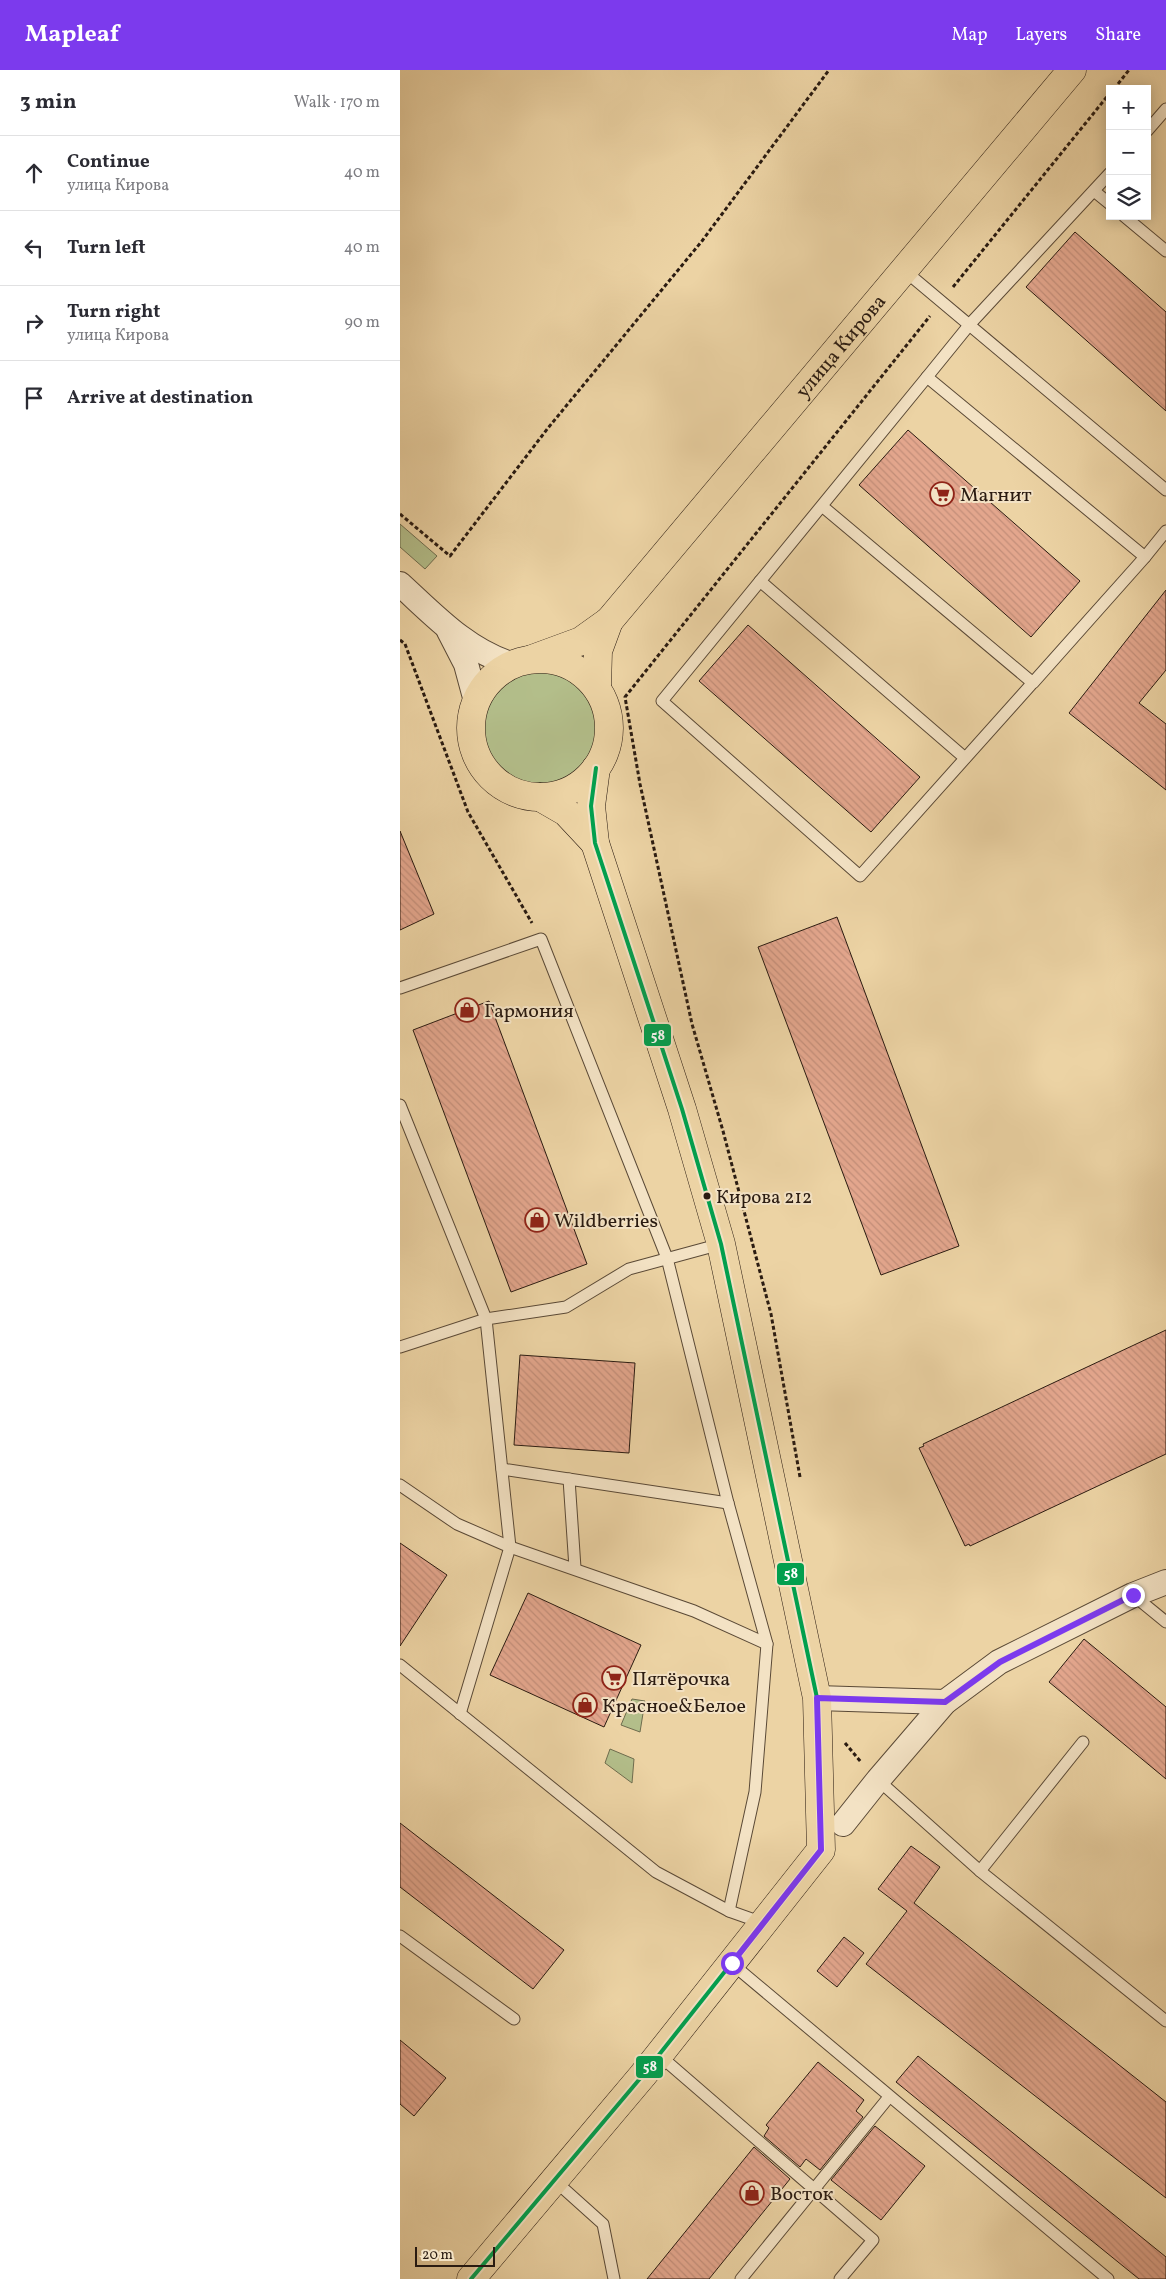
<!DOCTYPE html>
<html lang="en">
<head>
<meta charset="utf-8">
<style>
	:root { --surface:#fff; --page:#f7f7f7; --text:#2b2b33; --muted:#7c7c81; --line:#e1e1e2; --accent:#7c3aed }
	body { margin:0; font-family:Vollkorn,serif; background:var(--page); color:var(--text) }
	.controls { position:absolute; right:15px; top:15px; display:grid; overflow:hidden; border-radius:0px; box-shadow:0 2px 12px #0003 }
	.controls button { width:45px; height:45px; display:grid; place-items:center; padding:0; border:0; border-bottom:1px solid var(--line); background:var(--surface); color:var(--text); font:25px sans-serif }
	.scale { position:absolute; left:15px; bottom:12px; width:80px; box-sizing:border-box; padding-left:5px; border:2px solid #2a1b11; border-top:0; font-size:14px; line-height:18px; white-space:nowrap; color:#2a1b11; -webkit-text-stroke:4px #f3e2c4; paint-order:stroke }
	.stop { position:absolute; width:15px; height:15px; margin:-11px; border:4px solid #7c3aed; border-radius:50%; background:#fff }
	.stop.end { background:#7c3aed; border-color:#fff; box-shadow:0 1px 5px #0008 }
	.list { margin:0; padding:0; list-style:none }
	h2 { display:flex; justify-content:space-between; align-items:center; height:65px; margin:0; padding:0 20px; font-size:21px }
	h2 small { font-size:16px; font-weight:400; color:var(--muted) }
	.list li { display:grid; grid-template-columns:32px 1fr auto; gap:15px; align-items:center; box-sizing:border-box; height:75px; padding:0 20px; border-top:1px solid var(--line) }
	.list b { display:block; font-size:19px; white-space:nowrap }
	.list p { margin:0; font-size:16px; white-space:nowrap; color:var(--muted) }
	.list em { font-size:16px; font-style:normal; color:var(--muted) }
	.icon { flex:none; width:28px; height:28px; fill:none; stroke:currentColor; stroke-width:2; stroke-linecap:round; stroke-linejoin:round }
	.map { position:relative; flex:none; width:766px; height:2209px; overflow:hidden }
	header { display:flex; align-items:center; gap:30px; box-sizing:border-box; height:70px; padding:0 25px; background:var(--accent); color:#fff }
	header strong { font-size:24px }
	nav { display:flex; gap:28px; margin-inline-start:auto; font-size:18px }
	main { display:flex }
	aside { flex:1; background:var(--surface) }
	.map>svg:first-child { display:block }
	.grass { fill:#b3be8a; stroke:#6e6c4e }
	.building { fill:url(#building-back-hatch); stroke:#2a1b11 }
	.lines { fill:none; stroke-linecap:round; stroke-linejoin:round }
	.lane-casing { stroke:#5a4936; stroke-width:13 }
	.street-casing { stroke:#5a4936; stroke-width:26 }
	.primary-casing { stroke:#2a1b11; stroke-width:29 }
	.path { stroke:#2a1b11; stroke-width:3; stroke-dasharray:4 2.5; stroke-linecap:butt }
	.lane { stroke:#f3e2c4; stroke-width:11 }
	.street { stroke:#f3e2c4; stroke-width:24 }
	.primary { stroke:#ecd3a4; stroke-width:28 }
	.bus-1-casing { stroke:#f3e2c4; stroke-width:8 }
	.bus-1 { stroke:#029f4e; stroke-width:4 }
	.route { stroke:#7c3aed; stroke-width:6 }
	.bus-dot { fill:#2a1b11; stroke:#f3e2c4; stroke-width:2 }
	.labels { text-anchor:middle; stroke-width:4; stroke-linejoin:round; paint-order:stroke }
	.bus-label { font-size:19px; fill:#2a1b11; stroke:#f3e2c4; text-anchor:start }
	.street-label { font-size:20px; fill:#2a1b11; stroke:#f3e2c4 }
	.poi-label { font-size:20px; fill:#2a1b11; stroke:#f3e2c4; text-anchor:start }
	.line-badge { stroke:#f3e2c4; stroke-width:2 }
	.badge-label { font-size:14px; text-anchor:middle; font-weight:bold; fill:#fff }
</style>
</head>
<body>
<header>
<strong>Mapleaf</strong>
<nav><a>Map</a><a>Layers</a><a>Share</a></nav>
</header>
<main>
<aside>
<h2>3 min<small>Walk · 170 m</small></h2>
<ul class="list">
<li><svg class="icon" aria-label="ahead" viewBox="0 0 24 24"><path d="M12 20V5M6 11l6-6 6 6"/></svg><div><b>Continue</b><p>улица Кирова</p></div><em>40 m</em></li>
<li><svg class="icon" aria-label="left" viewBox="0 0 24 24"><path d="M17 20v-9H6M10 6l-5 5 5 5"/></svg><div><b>Turn left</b></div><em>40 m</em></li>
<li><svg class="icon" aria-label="right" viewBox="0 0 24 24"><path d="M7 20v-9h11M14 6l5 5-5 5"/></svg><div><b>Turn right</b><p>улица Кирова</p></div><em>90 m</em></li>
<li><svg class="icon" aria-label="arrive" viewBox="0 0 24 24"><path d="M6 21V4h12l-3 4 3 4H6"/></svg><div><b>Arrive at destination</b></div></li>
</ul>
</aside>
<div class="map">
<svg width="766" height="2209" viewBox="0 0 766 2209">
	<defs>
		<pattern id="building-back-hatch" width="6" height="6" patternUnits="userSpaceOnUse" patternTransform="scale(1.25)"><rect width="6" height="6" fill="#e3a68d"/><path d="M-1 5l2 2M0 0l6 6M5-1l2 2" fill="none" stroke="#c38e79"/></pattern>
	</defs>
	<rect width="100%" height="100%" fill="#ecd3a4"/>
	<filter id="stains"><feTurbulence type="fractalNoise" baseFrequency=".004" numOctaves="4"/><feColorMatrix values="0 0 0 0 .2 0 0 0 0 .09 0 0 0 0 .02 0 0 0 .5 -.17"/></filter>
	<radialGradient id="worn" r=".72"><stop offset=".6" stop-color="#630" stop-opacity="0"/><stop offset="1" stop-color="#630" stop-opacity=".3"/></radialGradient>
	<g class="grass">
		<path d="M0,454L37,486L25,499L0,477Z"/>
		<circle cx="140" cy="658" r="59"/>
		<path d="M232,1629L245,1631L240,1662L221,1655Z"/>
		<path d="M210,1679L234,1689L232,1713L205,1693Z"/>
	</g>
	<g class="building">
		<path d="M675,162L766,242V341L626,217Z"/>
		<path d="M508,360L680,511L631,567L459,415Z"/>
		<path d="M766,520V600L739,633L766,654V720L669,643Z"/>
		<path d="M348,555L520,707L471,762L299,611Z"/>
		<path d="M0,761L34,844L0,860Z"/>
		<path d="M437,847L559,1176L481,1205L358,877Z"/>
		<path d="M89,931L187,1194L111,1222L13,960Z"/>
		<path d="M766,1260V1384L570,1476L569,1474L565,1476L519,1378L524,1376L523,1374Z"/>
		<path d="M120,1285L235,1293L229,1383L114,1375Z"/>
		<path d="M0,1473L47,1505L0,1576Z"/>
		<path d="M128,1523L241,1575L204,1657L90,1605Z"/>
		<path d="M684,1569L766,1637V1709L649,1612Z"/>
		<path d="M0,1753L164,1880L133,1919L0,1817Z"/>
		<path d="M511,1776L540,1797L514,1833L766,2032V2128L466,1894L507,1841L478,1819Z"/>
		<path d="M444,1867L464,1883L437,1917L417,1901Z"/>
		<path d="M0,1970L46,2008L14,2046L0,2034Z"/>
		<path d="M518,1986L766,2187V2209H739L496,2012Z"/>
		<path d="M418,1992L464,2030L456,2041L463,2047L420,2100L406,2089L400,2097L364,2066L369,2058L366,2055Z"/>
		<path d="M475,2056L525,2096L481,2150L431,2110Z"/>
		<path d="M354,2077L390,2109L309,2209H247Z"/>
	</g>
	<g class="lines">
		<g class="lane-casing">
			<g id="lane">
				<path d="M747,61L766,39"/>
				<path d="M694,121L710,134"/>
				<path d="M724,146L766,181"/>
				<path d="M505,201L766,420"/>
				<path d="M527,307L745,487L766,461"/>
				<path d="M422,436L633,613L745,487L460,806L262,631L527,307L570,254L710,103"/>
				<path d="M360,511L565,688"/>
				<path d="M0,918L141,869L267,1188L328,1433L367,1574L355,1722L329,1841"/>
				<path d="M0,1035L86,1249L0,1277"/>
				<path d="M102,1399L328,1433"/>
				<path d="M169,1409L175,1498"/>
				<path d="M0,1415L57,1454L110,1477L294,1541L367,1574"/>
				<path d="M733,1525L766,1552"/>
				<path d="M0,1595L256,1802L329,1841L363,1853"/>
				<path d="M60,1644L110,1477L86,1249L166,1237L229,1199L321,1174"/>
				<path d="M478,1710L580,1801L766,1951"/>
				<path d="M580,1801L683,1672"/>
				<path d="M0,1866L114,1949"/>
				<path d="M331,1893L708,2209"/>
				<path d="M259,1985L473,2170L440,2209"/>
				<path d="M154,2110L203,2154L214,2209"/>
				<path d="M341,2209L489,2027"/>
			</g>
		</g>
		<g class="street-casing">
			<g id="street">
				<path d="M0,514C34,545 66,580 111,594"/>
				<path d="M49,561L66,594L76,631"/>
				<path d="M417,1628L545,1632"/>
				<path d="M443,1754L478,1710L545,1632L599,1592L733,1525L766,1512"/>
			</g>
		</g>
		<g class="primary-casing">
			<g id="primary">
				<path id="s1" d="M132,589L181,571L209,551L672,0"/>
				<circle cx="140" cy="658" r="69"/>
				<path d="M197,618L198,581L209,551"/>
				<path d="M140,727L166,742L195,773"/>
				<path d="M71,2209L243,2005L421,1780L417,1628L321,1174L282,1039L195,773L191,736L196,698"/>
			</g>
		</g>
		<g class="path">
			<path d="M714,19L729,0"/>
			<path d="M553,217L710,23"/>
			<path d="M0,444L50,486L148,358L302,171L429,0"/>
			<path d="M0,570L5,574L68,742L132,853"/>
			<path d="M400,1407L371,1244L323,1061L292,954L240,714L225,627L530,246"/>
			<path d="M445,1673L461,1692"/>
		</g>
		<use href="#lane" class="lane"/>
		<use href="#street" class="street"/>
		<use href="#primary" class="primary"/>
		<g class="bus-1-casing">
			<path id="bus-1" d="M71,2209L243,2005L421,1780L417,1628L321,1174L282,1039L195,773L191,736L196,698"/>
		</g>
		<use href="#bus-1" class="bus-1"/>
	</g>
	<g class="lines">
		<path class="route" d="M332,1893L421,1780L417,1628L545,1632L600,1592L733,1525"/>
	</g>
	<defs>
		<g id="supermarket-ring" transform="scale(1.25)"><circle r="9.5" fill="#f3e2c4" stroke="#8f2418" stroke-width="1.5"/><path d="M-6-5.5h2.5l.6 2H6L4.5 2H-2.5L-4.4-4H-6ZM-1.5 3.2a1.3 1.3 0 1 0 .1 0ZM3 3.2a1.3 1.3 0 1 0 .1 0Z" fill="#8f2418"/></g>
		<g id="shop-ring" transform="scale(1.25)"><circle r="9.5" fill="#f3e2c4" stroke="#8f2418" stroke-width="1.5"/><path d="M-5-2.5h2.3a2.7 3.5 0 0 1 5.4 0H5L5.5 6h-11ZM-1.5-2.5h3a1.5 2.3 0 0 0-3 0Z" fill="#8f2418"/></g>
	</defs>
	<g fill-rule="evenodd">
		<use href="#supermarket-ring" x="542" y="424"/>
		<use href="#shop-ring" x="67" y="940"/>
		<use href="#shop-ring" x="137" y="1150"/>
		<use href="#supermarket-ring" x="214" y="1608"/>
		<use href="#shop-ring" x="185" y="1635"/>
		<use href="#shop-ring" x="352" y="2123"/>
	</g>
	<circle class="bus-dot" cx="307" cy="1126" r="4.5"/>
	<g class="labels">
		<g class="bus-label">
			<text x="316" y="1133">Кирова 212</text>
		</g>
		<g class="street-label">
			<text dy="7" stroke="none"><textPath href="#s1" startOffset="446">улица Кирова</textPath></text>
		</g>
		<g class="poi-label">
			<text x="560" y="431">Магнит</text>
			<text x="84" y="947">Гармония</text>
			<text x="154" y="1157">Wildberries</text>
			<text x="232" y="1615">Пятёрочка</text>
			<text x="202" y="1642">Красное&amp;Белое</text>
			<text x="370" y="2130">Восток</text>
		</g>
	</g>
	<g class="line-badge">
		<rect x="243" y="953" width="29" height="24" rx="5" fill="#029f4e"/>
		<rect x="376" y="1492" width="29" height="24" rx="5" fill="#029f4e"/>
		<rect x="235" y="1985" width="29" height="24" rx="5" fill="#029f4e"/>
	</g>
	<g class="badge-label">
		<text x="258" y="970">58</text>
		<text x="391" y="1508">58</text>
		<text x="250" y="2001">58</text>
	</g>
	<rect width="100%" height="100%" filter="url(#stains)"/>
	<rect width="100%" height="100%" fill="url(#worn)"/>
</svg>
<div class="controls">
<button>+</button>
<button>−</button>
<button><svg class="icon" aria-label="layers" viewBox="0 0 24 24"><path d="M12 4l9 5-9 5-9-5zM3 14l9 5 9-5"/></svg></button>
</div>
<div class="scale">20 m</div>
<div class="stop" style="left:332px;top:1893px"></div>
<div class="stop end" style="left:733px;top:1525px"></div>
</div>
</main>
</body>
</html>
